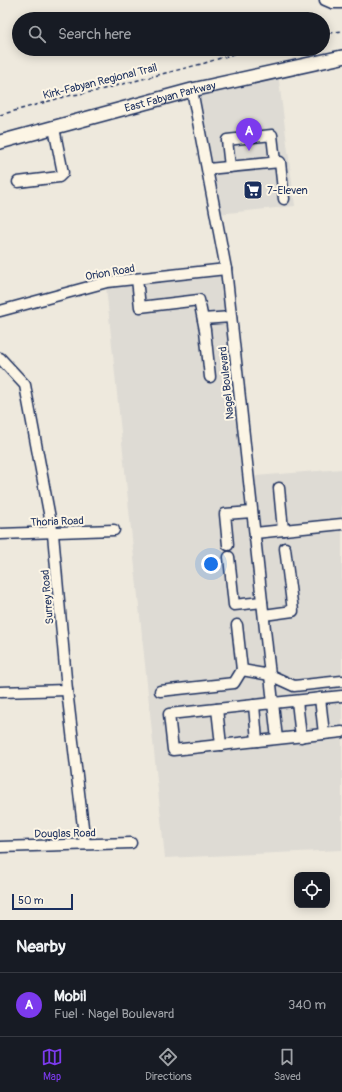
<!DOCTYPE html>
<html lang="en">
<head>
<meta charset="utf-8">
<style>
	:root { --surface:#171b24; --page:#20242c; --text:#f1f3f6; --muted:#9ea1a6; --line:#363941; --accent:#7c3aed }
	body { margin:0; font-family:Pangolin,sans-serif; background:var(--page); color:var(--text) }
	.controls { position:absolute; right:12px; bottom:12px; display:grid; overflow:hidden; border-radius:8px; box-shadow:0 2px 10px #0003 }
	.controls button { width:36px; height:36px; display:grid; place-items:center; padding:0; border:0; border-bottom:1px solid var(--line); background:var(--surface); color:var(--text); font:20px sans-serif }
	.scale { position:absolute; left:12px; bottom:10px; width:61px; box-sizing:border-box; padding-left:4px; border:2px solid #1b2f5e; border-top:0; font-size:11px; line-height:14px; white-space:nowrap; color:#1b2f5e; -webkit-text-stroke:3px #fcf5e5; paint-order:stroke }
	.you { position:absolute; left:211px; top:564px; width:14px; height:14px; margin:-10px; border:3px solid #fff; border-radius:50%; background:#1a73e8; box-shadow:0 0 0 6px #1a73e833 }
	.badge { display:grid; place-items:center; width:26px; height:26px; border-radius:50%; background:var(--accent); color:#fff; font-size:13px; font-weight:700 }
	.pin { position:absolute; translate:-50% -33px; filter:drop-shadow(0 1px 2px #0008) }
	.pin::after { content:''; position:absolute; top:21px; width:14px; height:12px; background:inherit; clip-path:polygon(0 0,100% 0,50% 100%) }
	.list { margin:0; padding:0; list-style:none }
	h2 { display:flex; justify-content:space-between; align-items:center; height:52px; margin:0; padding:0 16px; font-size:17px }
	h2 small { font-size:13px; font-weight:400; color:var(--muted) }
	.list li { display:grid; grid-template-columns:26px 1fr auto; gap:12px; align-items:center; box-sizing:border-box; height:64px; padding:0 16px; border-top:1px solid var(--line) }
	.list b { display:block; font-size:15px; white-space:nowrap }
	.list p { margin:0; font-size:13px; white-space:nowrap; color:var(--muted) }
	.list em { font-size:13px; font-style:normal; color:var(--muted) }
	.icon { flex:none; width:22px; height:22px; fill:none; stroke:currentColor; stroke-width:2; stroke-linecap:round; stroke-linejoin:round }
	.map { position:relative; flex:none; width:342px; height:920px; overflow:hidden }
	.search { position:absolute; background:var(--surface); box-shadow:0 2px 10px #0003; left:12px; right:12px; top:12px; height:44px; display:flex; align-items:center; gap:10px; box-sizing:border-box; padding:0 14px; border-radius:22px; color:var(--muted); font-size:15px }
	.sheet { height:116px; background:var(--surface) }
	nav { display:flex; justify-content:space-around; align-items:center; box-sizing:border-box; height:56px; border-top:1px solid var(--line); background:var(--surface); font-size:11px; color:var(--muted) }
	nav a { display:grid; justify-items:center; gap:2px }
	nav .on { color:var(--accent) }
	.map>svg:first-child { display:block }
	.built { fill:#dedbd4 }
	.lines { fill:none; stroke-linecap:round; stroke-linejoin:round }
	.minor-casing { stroke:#1b2f5e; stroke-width:13 }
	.major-casing { stroke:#1b2f5e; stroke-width:16 }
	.path { stroke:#1b2f5e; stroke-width:1.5; stroke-dasharray:4 3; stroke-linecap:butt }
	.minor { stroke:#fcf5e5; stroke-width:10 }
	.major { stroke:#fcf5e5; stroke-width:13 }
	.labels { text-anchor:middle; stroke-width:4; stroke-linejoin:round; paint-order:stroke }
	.street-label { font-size:11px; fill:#1b2f5e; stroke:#fcf5e5 }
	.poi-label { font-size:11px; fill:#1b2f5e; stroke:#fcf5e5; text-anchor:start }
</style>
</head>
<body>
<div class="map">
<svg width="342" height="920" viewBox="0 0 342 920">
	<rect width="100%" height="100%" fill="#eee9dd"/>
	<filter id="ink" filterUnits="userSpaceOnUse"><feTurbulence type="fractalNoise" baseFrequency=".025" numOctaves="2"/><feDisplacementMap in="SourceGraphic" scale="8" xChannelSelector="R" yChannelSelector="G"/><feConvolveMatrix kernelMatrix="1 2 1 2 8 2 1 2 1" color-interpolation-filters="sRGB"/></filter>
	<g filter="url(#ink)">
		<g class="built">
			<path d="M278,73L295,206L218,214L195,91Z"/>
			<path d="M223,273L242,477L342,469V850L165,858L106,287Z"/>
		</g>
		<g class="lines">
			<g class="minor-casing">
				<g id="minor">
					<path d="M325,0L332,3H342"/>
					<path d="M192,90L226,269L273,703L342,696"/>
					<path d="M230,167L227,140L272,135L275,162"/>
					<path d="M208,169L280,162L284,199"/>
					<path d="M18,182L59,177L63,173L54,128"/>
					<path d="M137,279L140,307L199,300L205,330L210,377"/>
					<path d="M0,311L107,282L226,269"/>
					<path d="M203,319L231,317"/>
					<path d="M0,358L25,385L53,534L67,690L85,844"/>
					<path d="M279,488L283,530"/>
					<path d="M255,533L342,524"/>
					<path d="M0,534L114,530"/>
					<path d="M228,545L225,514L252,512"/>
					<path d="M229,557L234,605L262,602"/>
					<path d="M264,615L293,611L285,548"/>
					<path d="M237,625L242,670L270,675L294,686L342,681"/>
					<path d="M160,691L234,683L242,670"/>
					<path d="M0,692L67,690"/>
					<path d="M320,698L324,734"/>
					<path d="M297,701L301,737"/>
					<path d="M254,705L257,741"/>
					<path d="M217,709L221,745"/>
					<path d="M277,739L273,703L169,714L173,750C229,744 286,738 342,732"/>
					<path d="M0,847L131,843"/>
				</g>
			</g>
			<g class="major-casing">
				<g id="major">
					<path id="s1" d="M0,142L192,90L342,57"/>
				</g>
			</g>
			<g class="path">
				<path d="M323,34L342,31"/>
				<path d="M0,115L67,96L92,92L205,63L249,49"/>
			</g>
			<use href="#minor" class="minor"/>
			<use href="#major" class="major"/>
		</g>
	</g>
	<defs>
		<g id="supermarket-square" transform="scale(1)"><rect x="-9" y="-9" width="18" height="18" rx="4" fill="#1b2f5e" stroke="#fcf5e5"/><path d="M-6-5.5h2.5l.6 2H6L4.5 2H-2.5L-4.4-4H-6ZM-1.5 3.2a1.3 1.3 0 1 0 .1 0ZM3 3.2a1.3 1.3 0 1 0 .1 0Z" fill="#fff"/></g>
	</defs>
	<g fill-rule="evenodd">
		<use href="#supermarket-square" x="253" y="190"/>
	</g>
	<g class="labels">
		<g class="street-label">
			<text transform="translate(100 81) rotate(-14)" y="4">Kirk-Fabyan Regional Trail</text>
			<text dy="4" stroke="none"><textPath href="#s1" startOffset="176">East Fabyan Parkway</textPath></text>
			<text transform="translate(110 272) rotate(-10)" y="4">Orion Road</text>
			<text transform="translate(226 383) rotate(-96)" y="4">Nagel Boulevard</text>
			<text transform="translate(57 521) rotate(-2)" y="4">Thoria Road</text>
			<text transform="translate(47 597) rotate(-95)" y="4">Surrey Road</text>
			<text transform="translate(65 833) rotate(-1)" y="4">Douglas Road</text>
		</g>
		<g class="poi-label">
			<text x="267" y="194">7-Eleven</text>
		</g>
	</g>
</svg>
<div class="controls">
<button><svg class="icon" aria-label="locate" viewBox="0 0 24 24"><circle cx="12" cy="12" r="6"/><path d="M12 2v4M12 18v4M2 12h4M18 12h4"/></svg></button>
</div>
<div class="scale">50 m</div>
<div class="you"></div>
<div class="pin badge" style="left:249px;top:151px">A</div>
<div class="search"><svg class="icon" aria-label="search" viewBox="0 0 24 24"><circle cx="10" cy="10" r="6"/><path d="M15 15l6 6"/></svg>Search here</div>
</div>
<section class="sheet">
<h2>Nearby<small></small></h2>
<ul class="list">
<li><span class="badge">A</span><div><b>Mobil</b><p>Fuel · Nagel Boulevard</p></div><em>340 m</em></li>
</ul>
</section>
<nav>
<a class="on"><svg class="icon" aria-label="map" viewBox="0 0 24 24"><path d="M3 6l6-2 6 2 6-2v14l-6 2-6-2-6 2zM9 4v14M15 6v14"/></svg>Map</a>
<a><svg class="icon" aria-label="directions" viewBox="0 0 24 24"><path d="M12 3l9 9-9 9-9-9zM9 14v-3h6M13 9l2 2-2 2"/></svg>Directions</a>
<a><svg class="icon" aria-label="saved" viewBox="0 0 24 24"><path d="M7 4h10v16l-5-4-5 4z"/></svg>Saved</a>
</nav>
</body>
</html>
